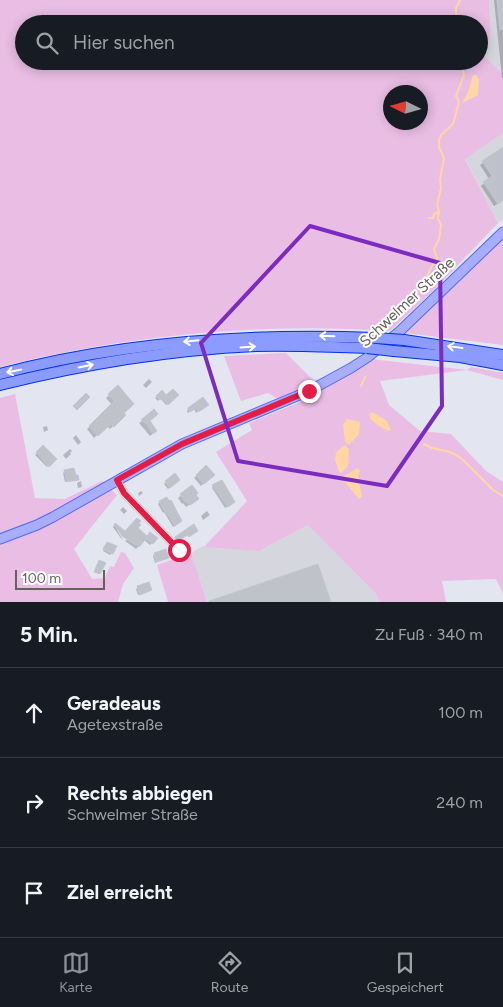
<!DOCTYPE html>
<html lang="de">
<head>
<meta charset="utf-8">
<style>
	:root { --surface:#171b24; --page:#20242c; --text:#f1f3f6; --muted:#9ea1a6; --line:#363941; --accent:#8c9099 }
	body { margin:0; font-family:Figtree,sans-serif; background:var(--page); color:var(--text) }
	.compass { position:absolute; left:383px; top:85px; width:45px; height:45px; border-radius:50%; background:var(--surface); box-shadow:0 2px 12px #0003; rotate:275deg }
	.scale { position:absolute; left:15px; bottom:12px; width:90px; box-sizing:border-box; padding-left:5px; border:2px solid #66625b; border-top:0; font-size:14px; line-height:18px; white-space:nowrap; color:#66625b; -webkit-text-stroke:4px #fff; paint-order:stroke }
	.stop { position:absolute; width:15px; height:15px; margin:-11px; border:4px solid #e11d48; border-radius:50%; background:#fff }
	.stop.end { background:#e11d48; border-color:#fff; box-shadow:0 1px 5px #0008 }
	.list { margin:0; padding:0; list-style:none }
	h2 { display:flex; justify-content:space-between; align-items:center; height:65px; margin:0; padding:0 20px; font-size:21px }
	h2 small { font-size:16px; font-weight:400; color:var(--muted) }
	.list li { display:grid; grid-template-columns:32px 1fr auto; gap:15px; align-items:center; box-sizing:border-box; height:90px; padding:0 20px; border-top:1px solid var(--line) }
	.list b { display:block; font-size:19px; white-space:nowrap }
	.list p { margin:0; font-size:16px; white-space:nowrap; color:var(--muted) }
	.list em { font-size:16px; font-style:normal; color:var(--muted) }
	.icon { flex:none; width:28px; height:28px; fill:none; stroke:currentColor; stroke-width:2; stroke-linecap:round; stroke-linejoin:round }
	.map { position:relative; flex:none; width:503px; height:602px; overflow:hidden }
	.search { position:absolute; background:var(--surface); box-shadow:0 2px 12px #0003; left:15px; right:15px; top:15px; height:55px; display:flex; align-items:center; gap:12px; box-sizing:border-box; padding:0 18px; border-radius:28px; color:var(--muted); font-size:19px }
	.sheet { height:335px; background:var(--surface) }
	nav { display:flex; justify-content:space-around; align-items:center; box-sizing:border-box; height:70px; border-top:1px solid var(--line); background:var(--surface); font-size:14px; color:var(--muted) }
	nav a { display:grid; justify-items:center; gap:2px }
	nav .on { color:var(--accent) }
	.map>svg:first-child { display:block }
	.industrial { fill:#d6d7de }
	.green { fill:#eabde4; fill-rule:evenodd }
	.water { fill:#ffd6a4 }
	.shadow { fill:#0003 }
	.lines { fill:none; stroke-linecap:round; stroke-linejoin:round }
	.stream { stroke:#ffd6a4; stroke-width:2 }
	.building { fill:#c0c2ca; stroke:#c1c5d5 }
	.minor-casing { stroke:#d0cdc7; stroke-width:9 }
	.major-casing { stroke:#4d6aff; stroke-width:11 }
	.highway-casing { stroke:#002ff3; stroke-width:12 }
	.minor { stroke:#fff; stroke-width:7 }
	.major { stroke:#a9adff; stroke-width:9 }
	.highway { stroke:#8b9bff; stroke-width:10 }
	.highway-bridge-casing { stroke:#002ff3; stroke-width:12; stroke-linecap:butt }
	.highway-bridge { stroke:#8b9bff; stroke-width:10 }
	.oneway { stroke:#fff }
	.route { stroke:#e11d48; stroke-width:6 }
	.marked { fill:none; stroke:#7b2cbf; stroke-width:4; stroke-linejoin:round }
	.labels { text-anchor:middle; stroke-width:4; stroke-linejoin:round; paint-order:stroke }
	.street-label { font-size:15px; fill:#66625b; stroke:#fff }
</style>
</head>
<body>
<div class="map">
<svg width="503" height="602" viewBox="0 0 503 602">
	<rect width="100%" height="100%" fill="#e3e5f0"/>
	<g class="industrial">
		<path d="M489,0H503V74L485,57L491,32Z"/>
		<path d="M503,133V219L498,223L465,158Z"/>
		<path d="M308,525L376,594L380,602H207L191,553L203,546L259,551Z"/>
	</g>
	<g class="green">
		<path d="M0,0H489L491,32L485,57L503,74V133L465,159L498,223L434,290L390,331C263,322 124,335 0,367ZM24,24H479V61H24ZM390,92H420V122H390Z"/>
		<path d="M503,238V345L405,333L453,285Z"/>
		<path d="M286,353L315,382L278,399L268,393L241,401L224,356Z"/>
		<path d="M371,359L467,370L471,367L503,373V380L467,370L380,381L389,405L420,431L451,434L486,471L503,482V593L496,579L442,581L446,602H380L376,594L308,525L259,551L204,547L247,501L216,452L252,430L249,423L305,400Z"/>
		<path d="M15,394L35,498L65,499L102,481L117,495L74,549L92,579L105,578L110,566L114,567L121,552L125,553L134,568L123,584L118,602H0V398Z"/>
		<path d="M191,553L207,602H168L157,565Z"/>
	</g>
	<g class="water">
		<path d="M473,75H476L479,79L478,95L462,103L468,92Z"/>
		<path d="M372,412L387,421L391,430L388,431L376,424L371,420L369,415Z"/>
		<path d="M347,419L360,422L359,434L349,445L345,442L343,425Z"/>
		<path d="M345,445L349,449L348,466L341,473L339,472L335,460L336,452Z"/>
		<path d="M357,468L360,471L358,476L362,497L359,499C354,492 345,485 343,477Z"/>
	</g>
	<g class="shadow">
		<path d="M494,0H503V78H502Z"/>
		<path d="M503,148V200L494,206L481,186L489,179L480,165Z"/>
		<path d="M149,379L152,382L146,388L143,385Z"/>
		<path d="M118,387L117,422L110,429L107,426L94,438L87,429L112,405L106,398Z"/>
		<path d="M162,392L166,397L177,395L166,405L160,398L158,401L155,398Z"/>
		<path d="M203,399L205,406L196,413L194,409L188,413L187,411L188,409Z"/>
		<path d="M142,421H149L156,431L150,436L139,423Z"/>
		<path d="M47,426L48,430L44,432L43,427Z"/>
		<path d="M76,435L81,442L78,445L73,438Z"/>
		<path d="M43,447L55,459L47,467L35,455Z"/>
		<path d="M70,449L72,451L70,453L71,454L66,459L63,455Z"/>
		<path d="M206,467L213,475L201,486L194,478Z"/>
		<path d="M65,471L75,477L78,479L76,481L65,482L63,473Z"/>
		<path d="M178,480L168,489L164,484L166,482Z"/>
		<path d="M81,481L82,487L78,488L77,483Z"/>
		<path d="M213,486L232,504L225,508L212,488Z"/>
		<path d="M192,487L194,502L186,507L183,503L182,504L178,498Z"/>
		<path d="M141,491L143,493L139,496L138,493Z"/>
		<path d="M160,502L179,523L173,527L164,512L163,513L158,504Z"/>
		<path d="M123,507L127,511L124,514L120,510Z"/>
		<path d="M207,511L210,515L203,520L201,516Z"/>
		<path d="M115,524L125,533L137,529L152,543L150,545L144,540L136,549L125,541L127,540L120,530H117L123,540L120,537L113,527Z"/>
		<path d="M105,545L112,553L110,555L103,551Z"/>
		<path d="M155,554L168,558L155,563L153,556Z"/>
		<path d="M138,587L150,590L138,595L136,589Z"/>
	</g>
	<g class="lines">
		<g class="stream">
			<path d="M456,24V8L460,0"/>
			<path d="M429,218H433L434,214L438,212"/>
			<path d="M426,279L430,269L437,259L434,249L439,239L441,225L438,219L439,211L437,205L441,188L440,179L444,158L439,147V140L441,135L453,124L459,102L456,96L464,75L460,61"/>
			<path d="M361,386L365,377"/>
			<path d="M424,444L432,448L450,452L461,458L493,490L503,496"/>
		</g>
	</g>
	<g class="building">
		<path d="M497,0H503V29L500,30Z"/>
		<path d="M503,147V200L498,204L483,182L492,176L482,161Z"/>
		<path d="M118,385L134,404L124,413L126,415L114,427L111,424L98,436L89,426L114,401L108,394Z"/>
		<path d="M173,389L179,395L168,405L162,398L160,400L156,396L162,390L166,395Z"/>
		<path d="M86,393L90,397L77,410L73,406Z"/>
		<path d="M203,397L209,405L198,412L196,408L190,412L188,408Z"/>
		<path d="M154,409L158,414L150,421L157,431L153,434L147,424L141,420Z"/>
		<path d="M43,445L57,459L49,467L36,452Z"/>
		<path d="M206,465L215,475L204,484L196,475Z"/>
		<path d="M74,468L76,475H78L79,480L67,481L64,470Z"/>
		<path d="M175,473L180,480L170,488L165,481Z"/>
		<path d="M222,480L235,502L228,507L212,485Z"/>
		<path d="M192,485L198,493L196,495L199,499L190,505L186,501L185,502L180,494Z"/>
		<path d="M167,497L169,501L171,500L182,521L175,526L166,512H165L159,501Z"/>
		<path d="M137,518L141,521L139,523L141,525L138,528L147,536L150,532L158,538L153,544L146,539L139,547L122,536L114,524L115,523L125,531Z"/>
		<path d="M194,524L198,531L189,537L188,535L177,541L175,537Z"/>
		<path d="M107,542L117,546L113,554L103,549Z"/>
		<path d="M166,549L169,558L156,562L154,553Z"/>
		<path d="M99,560L106,563L100,574L94,572Z"/>
		<path d="M318,564L331,602H209V601Z"/>
		<path d="M149,582L152,590L140,595L137,586Z"/>
	</g>
	<g class="lines">
		<g class="minor-casing">
			<path id="minor" d="M117,480L124,493L179,550"/>
		</g>
		<g class="major-casing">
			<path id="major" d="M0,539L37,525L53,517L182,444L309,391L351,368L368,357L400,331L503,232"/>
		</g>
		<g class="highway-casing">
			<g id="highway">
				<path d="M404,340L503,355"/>
				<path d="M394,351L460,357L503,365"/>
				<path d="M0,374C123,341 249,333 376,338"/>
				<path d="M0,385C84,364 169,350 256,346C293,345 330,347 367,348"/>
			</g>
		</g>
		<use href="#minor" class="minor"/>
		<use href="#major" class="major"/>
		<use href="#highway" class="highway"/>
		<g class="highway-bridge-casing">
			<g id="highway-bridge">
				<path d="M376,338L404,340"/>
				<path d="M367,348L394,351"/>
			</g>
		</g>
		<use href="#highway-bridge" class="highway-bridge"/>
	</g>
	<defs><path id="oneway-shaft" d="M-6 0H5M1.5-3L5.5 0L1.5 3" fill="none" stroke-width="1.6" stroke-linecap="round" stroke-linejoin="round" transform="scale(1.25)"/></defs>
	<g class="oneway">
		<use href="#oneway-shaft" transform="translate(327 336) rotate(-178)"/>
		<use href="#oneway-shaft" transform="translate(191 341) rotate(174)"/>
		<use href="#oneway-shaft" transform="translate(248 347) rotate(-4)"/>
		<use href="#oneway-shaft" transform="translate(455 347) rotate(-172)"/>
		<use href="#oneway-shaft" transform="translate(86 366) rotate(-11)"/>
		<use href="#oneway-shaft" transform="translate(14 371) rotate(168)"/>
	</g>
	<g class="lines">
		<path class="route" d="M179,550L124,493L117,480L182,444L309,391"/>
	</g>
	<path class="marked" d="M310,226L440,263L442,406L387,486L238,461L201,343Z"/>
	<g class="labels">
		<g class="street-label">
			<text transform="translate(407 302) rotate(-43)" y="5">Schwelmer Straße</text>
		</g>
	</g>
</svg>
<svg class="compass" viewBox="-18 -18 36 36"><path d="M0-13l5 13h-10z" fill="#e53935"/><path d="M0 13l5-13h-10z" fill="#9ea1a6"/></svg>
<div class="scale">100 m</div>
<div class="stop" style="left:179px;top:550px"></div>
<div class="stop end" style="left:309px;top:391px"></div>
<div class="search"><svg class="icon" aria-label="search" viewBox="0 0 24 24"><circle cx="10" cy="10" r="6"/><path d="M15 15l6 6"/></svg>Hier suchen</div>
</div>
<section class="sheet">
<h2>5 Min.<small>Zu Fuß · 340 m</small></h2>
<ul class="list">
<li><svg class="icon" aria-label="ahead" viewBox="0 0 24 24"><path d="M12 20V5M6 11l6-6 6 6"/></svg><div><b>Geradeaus</b><p>Agetexstraße</p></div><em>100 m</em></li>
<li><svg class="icon" aria-label="right" viewBox="0 0 24 24"><path d="M7 20v-9h11M14 6l5 5-5 5"/></svg><div><b>Rechts abbiegen</b><p>Schwelmer Straße</p></div><em>240 m</em></li>
<li><svg class="icon" aria-label="arrive" viewBox="0 0 24 24"><path d="M6 21V4h12l-3 4 3 4H6"/></svg><div><b>Ziel erreicht</b></div></li>
</ul>
</section>
<nav>
<a class="on"><svg class="icon" aria-label="map" viewBox="0 0 24 24"><path d="M3 6l6-2 6 2 6-2v14l-6 2-6-2-6 2zM9 4v14M15 6v14"/></svg>Karte</a>
<a><svg class="icon" aria-label="directions" viewBox="0 0 24 24"><path d="M12 3l9 9-9 9-9-9zM9 14v-3h6M13 9l2 2-2 2"/></svg>Route</a>
<a><svg class="icon" aria-label="saved" viewBox="0 0 24 24"><path d="M7 4h10v16l-5-4-5 4z"/></svg>Gespeichert</a>
</nav>
</body>
</html>
